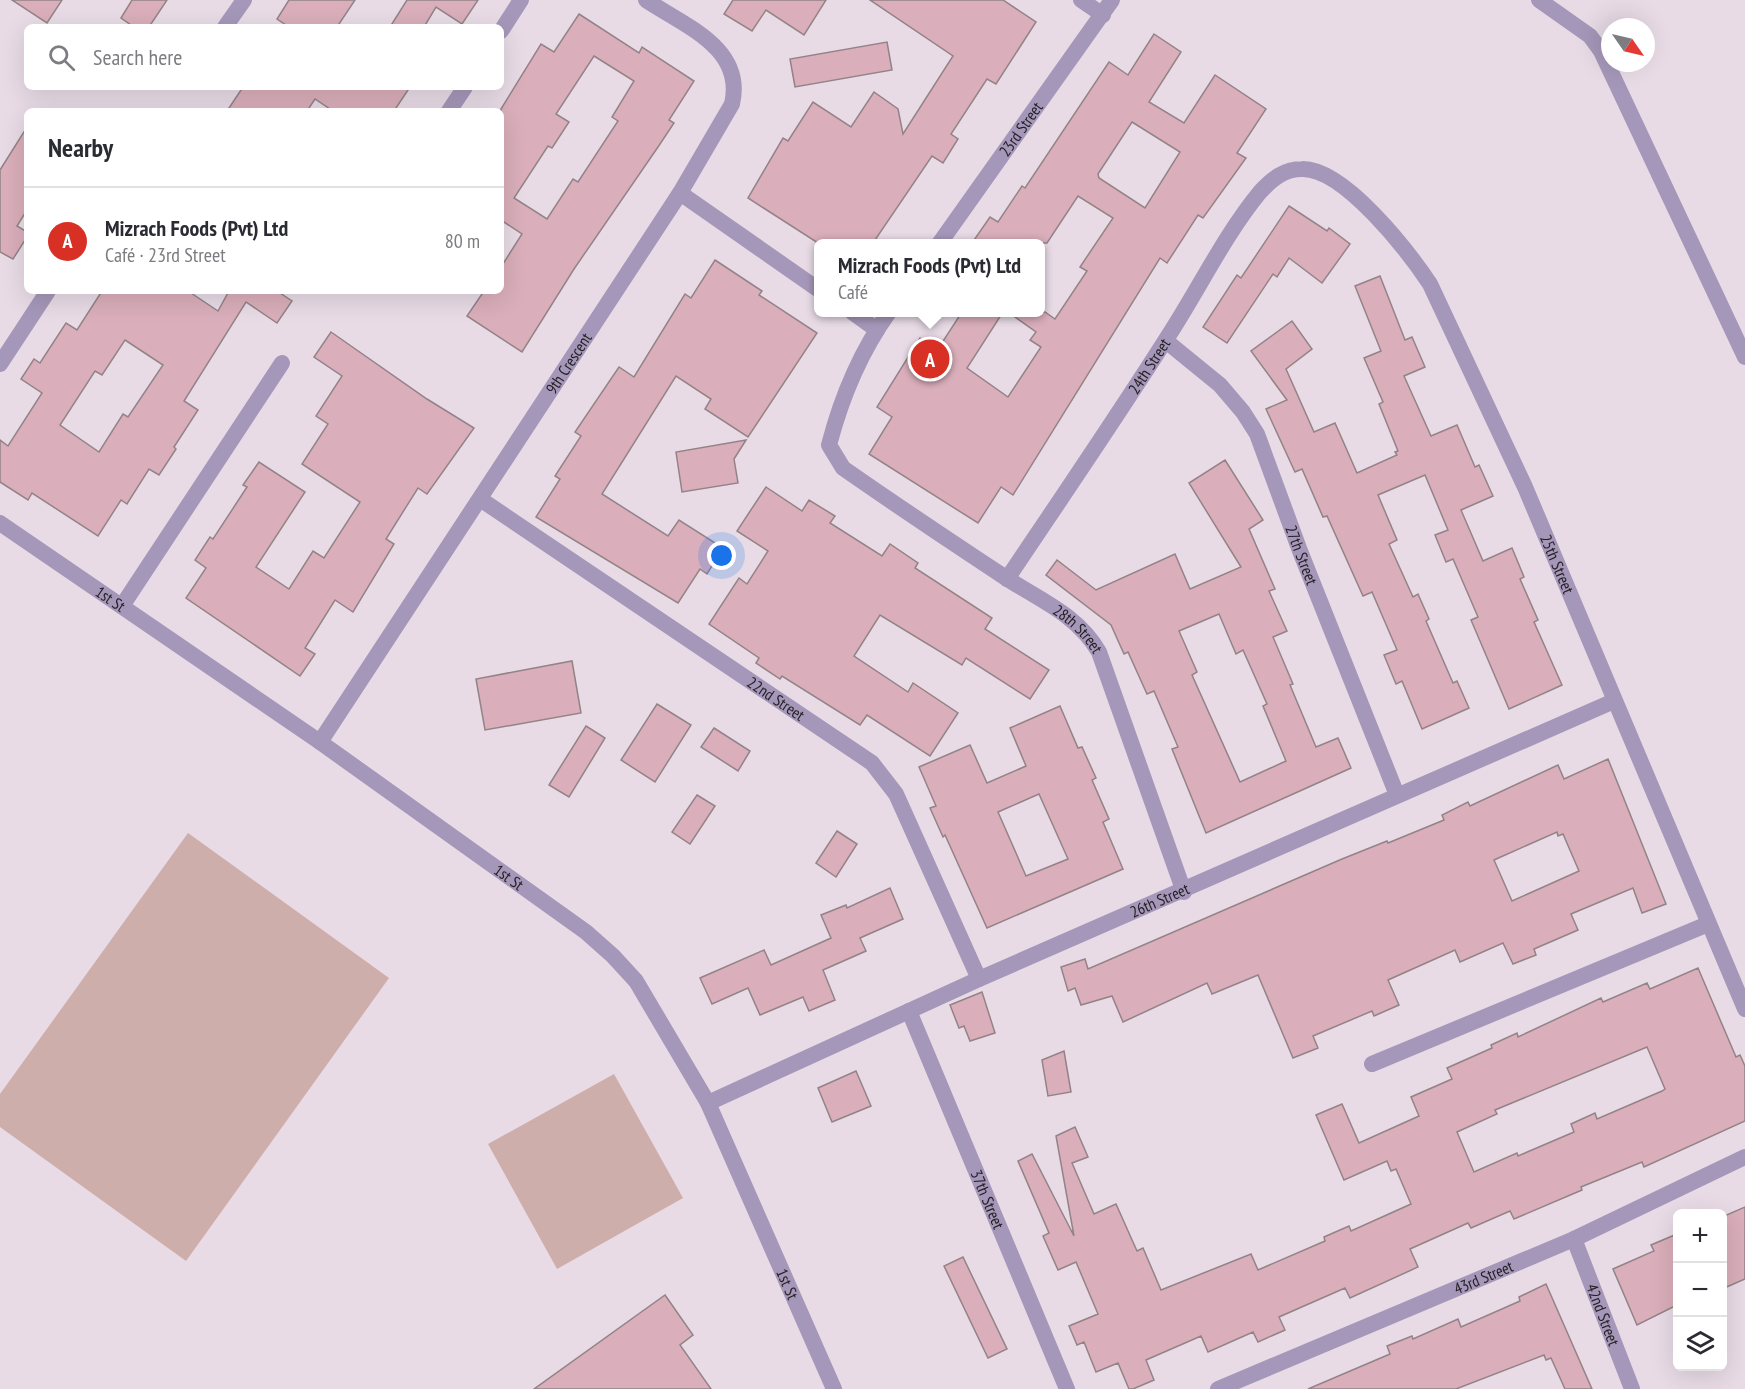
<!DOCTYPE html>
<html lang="en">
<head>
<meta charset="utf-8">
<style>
	:root { --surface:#fff; --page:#f7f7f7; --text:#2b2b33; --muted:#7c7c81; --line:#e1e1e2; --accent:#d93025 }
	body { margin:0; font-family:"PT Sans Narrow",sans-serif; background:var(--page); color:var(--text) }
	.controls { position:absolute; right:18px; bottom:18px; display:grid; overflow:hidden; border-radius:9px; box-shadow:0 6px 24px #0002 }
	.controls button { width:54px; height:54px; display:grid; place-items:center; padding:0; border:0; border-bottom:2px solid var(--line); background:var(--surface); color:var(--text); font:30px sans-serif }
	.compass { position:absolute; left:1601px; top:18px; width:54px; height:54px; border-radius:50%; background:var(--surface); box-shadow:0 6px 24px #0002; rotate:124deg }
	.you { position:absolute; left:722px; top:556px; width:21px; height:21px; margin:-15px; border:4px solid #fff; border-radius:50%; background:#1a73e8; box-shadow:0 0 0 9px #1a73e833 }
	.badge { display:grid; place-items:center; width:39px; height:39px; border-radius:50%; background:var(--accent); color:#fff; font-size:20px; font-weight:700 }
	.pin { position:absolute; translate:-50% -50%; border:3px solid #fff; box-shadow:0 2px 6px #0006 }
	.popup { position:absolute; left:814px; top:239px; width:231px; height:78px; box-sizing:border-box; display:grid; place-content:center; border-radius:9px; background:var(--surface); filter:drop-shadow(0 2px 4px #0005); font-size:20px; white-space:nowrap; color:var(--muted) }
	.popup b { font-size:22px; color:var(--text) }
	.popup::after { content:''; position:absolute; left:50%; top:100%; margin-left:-12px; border:12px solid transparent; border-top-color:var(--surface) }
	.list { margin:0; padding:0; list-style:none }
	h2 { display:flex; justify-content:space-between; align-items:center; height:78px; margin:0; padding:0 24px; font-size:26px }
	h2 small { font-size:20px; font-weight:400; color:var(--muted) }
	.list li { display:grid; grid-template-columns:39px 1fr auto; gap:18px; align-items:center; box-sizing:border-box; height:108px; padding:0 24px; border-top:2px solid var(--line) }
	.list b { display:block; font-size:22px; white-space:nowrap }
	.list p { margin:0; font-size:20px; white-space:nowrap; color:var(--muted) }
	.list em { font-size:20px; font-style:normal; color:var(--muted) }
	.icon { flex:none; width:33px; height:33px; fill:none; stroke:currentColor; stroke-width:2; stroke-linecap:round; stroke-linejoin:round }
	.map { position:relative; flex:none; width:1745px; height:1389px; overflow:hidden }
	.search { position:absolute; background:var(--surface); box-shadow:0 6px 24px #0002; left:24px; top:24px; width:480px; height:66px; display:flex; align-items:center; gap:15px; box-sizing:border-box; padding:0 21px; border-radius:9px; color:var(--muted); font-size:22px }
	.panel { position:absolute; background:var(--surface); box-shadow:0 6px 24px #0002; left:24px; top:108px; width:480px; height:186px; border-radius:9px }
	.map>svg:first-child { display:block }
	.green { fill:#ceaeaa }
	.building { fill:#daaebb; stroke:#938387; stroke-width:1.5; fill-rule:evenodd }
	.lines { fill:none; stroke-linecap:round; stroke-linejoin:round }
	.minor { stroke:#a597b9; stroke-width:16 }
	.labels { text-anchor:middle; stroke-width:4.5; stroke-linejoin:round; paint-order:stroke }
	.street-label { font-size:16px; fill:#252024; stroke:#f6e8f3 }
</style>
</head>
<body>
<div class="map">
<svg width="1745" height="1389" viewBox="0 0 1745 1389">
	<rect width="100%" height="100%" fill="#e8dbe6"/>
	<g class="green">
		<path d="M188,833L389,978L186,1261L0,1127V1094Z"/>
		<path d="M614,1074L683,1198L557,1269L488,1144Z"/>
	</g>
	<g class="building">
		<path d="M12,0H62L47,23Z"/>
		<path d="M132,0H167L149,27H134L121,18Z"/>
		<path d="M289,0H355L337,27H289L277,19Z"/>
		<path d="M407,0H478L462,24L436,7L424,27H390Z"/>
		<path d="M733,0H826L804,35L766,10L752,31L724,14Z"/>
		<path d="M870,0H1003L1036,22L996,84L987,79L951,134L958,139L943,163L932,156L873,243H818L748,198L783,138L788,141L813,102L851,127L874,92L898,109L903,134L953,56Z"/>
		<path d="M579,14L639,53L642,47L694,81L669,120L674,123L658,147L574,269L522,352L467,316L484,291H501V267L522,234L501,220V109L541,44L554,52ZM594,56L634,81L612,117L618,121L578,182L573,179L547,219L514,198L548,146L552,148L569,122L556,114Z"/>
		<path d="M1154,34L1181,52L1149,102L1184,123L1215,75L1266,109L1237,153L1246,158L1203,218L1198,215L1167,263L1160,258L1013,495L1001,487L978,523L869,454L892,417L877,407L920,338L938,349L962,312H1003L967,368L1008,397L1041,347L1030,340L1036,332L1008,312H1045L1055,319L1087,271L1080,267L1113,218L1078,196L1047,243H972L990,217L998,222L1022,186L1025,188L1109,62L1128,75ZM1132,122L1180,152L1145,208L1099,178L1098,174Z"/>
		<path d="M887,42L892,70L795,87L790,59Z"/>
		<path d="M243,87H410L394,111H333L315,99L307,111H227Z"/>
		<path d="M27,127V210L17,226L27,232V237L13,259L0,252V170Z"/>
		<path d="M1289,206L1327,231L1329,228L1350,244L1322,283L1289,258L1277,277L1273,274L1227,343L1203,327L1237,275L1241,278Z"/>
		<path d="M715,260L762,291L759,295L817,333L748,437L705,409L711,399L676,376L602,494L668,536L679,520L723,548L707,574L700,569L678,603L536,517L560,479L555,476L581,436L575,432L619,367L634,377L685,294L691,298Z"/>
		<path d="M1380,276L1405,340L1412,337L1425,367L1404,376L1431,436L1457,425L1475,467L1479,465L1493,496L1461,510L1483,561L1512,548L1524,577L1520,579L1538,620L1534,622L1562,685L1509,709L1471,620L1478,617L1453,559L1446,562L1435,535L1448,530L1425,475L1378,495L1397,540L1389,544L1413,597L1418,594L1429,619L1426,621L1453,683L1457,681L1469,708L1422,729L1402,681L1396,684L1384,655L1397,650L1372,592L1363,596L1327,516L1323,517L1302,469L1295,472L1266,409L1287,400L1251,351L1292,321L1312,349L1286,369L1314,432L1335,423L1357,473L1397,455L1395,452L1398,451L1379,404L1383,402L1364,358L1381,351L1355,286Z"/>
		<path d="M102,291H188L218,311L229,291H277L292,301L277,323L246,302L184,401L198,410L174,447L176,449L159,475L149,469L127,504L121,500L98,536L32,493L28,500L0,482V440L8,446L42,393L21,379L34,359L40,363L66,323L77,330ZM125,340L163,365L128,417L123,414L99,452L60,425L95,371L102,375Z"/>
		<path d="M331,332L427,399L474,428L427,494L418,488L386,539L394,544L353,612L335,600L305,648L315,654L300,676L186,598L206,568L195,560L210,537L213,539L247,487L243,485L259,462L305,492L256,567L289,589L313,551L324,558L360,502L302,464L328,424L316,416L342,376L314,357Z"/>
		<path d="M746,440L734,459L738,483L682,492L676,452Z"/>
		<path d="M1225,460L1263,520L1249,529L1275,589L1269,591L1287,631L1273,637L1293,684L1290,685L1316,747L1338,738L1351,768L1206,833L1172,749L1178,747L1154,691L1147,694L1128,652L1124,654L1111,625L1046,575L1057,560L1096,590L1175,554L1190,589L1241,567L1189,483ZM1219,614L1236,654L1243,650L1267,704L1263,706L1286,761L1240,782L1192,675L1197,672L1179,631Z"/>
		<path d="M766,487L802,511L809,500L835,516L830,523L882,556L890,544L918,563L915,568L992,618L985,629L1049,670L1030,699L966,658L962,665L880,615L854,656L908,692L913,683L958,713L930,756L867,715L860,725L782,676L780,679L756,663L759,658L709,624L739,578L747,584L768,551L737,531Z"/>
		<path d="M572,661L581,713L485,730L476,679Z"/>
		<path d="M657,704L691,725L655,782L621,760Z"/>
		<path d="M1060,706L1078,748L1082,747L1096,778L1092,780L1109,819L1103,822L1123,869L987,928L945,835L943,837L930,808L936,806L919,767L970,745L987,783L1026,766L1010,728ZM1039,794L1068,859L1026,876L998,812Z"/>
		<path d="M586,726L605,738L569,797L549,785Z"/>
		<path d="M714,728L750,751L738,771L701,747Z"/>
		<path d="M1608,759L1666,904L1642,913L1633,888L1571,914L1578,930L1534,949L1536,955L1513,964L1503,943L1460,962L1455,950L1388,980L1399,1005L1374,1016L1372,1011L1313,1036L1318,1048L1293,1058L1258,975L1212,994L1207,983L1123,1022L1112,996L1081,1005L1075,988L1068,991L1061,967L1085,959L1088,969L1342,859L1387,841L1388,843L1444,820L1442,815L1468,802L1470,806L1558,765L1564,779ZM1557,832L1558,836L1563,834L1579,871L1512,901L1494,860Z"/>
		<path d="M697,795L715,806L690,844L672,832Z"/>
		<path d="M837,831L857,844L836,877L816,863Z"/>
		<path d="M890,888L903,919L860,938L866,951L823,970L835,1000L809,1011L803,997L760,1015L748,988L712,1004L700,978L764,950L771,965L831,938L821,915L846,905L847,908Z"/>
		<path d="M1698,968L1736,1057L1740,1055L1745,1066V1121L1644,1167L1642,1162L1581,1187L1582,1190L1514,1219L1510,1211L1471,1228L1468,1223L1410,1249L1418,1267L1350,1298L1345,1288L1279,1317L1285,1330L1258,1342L1253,1332L1208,1352L1201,1336L1146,1360L1154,1380L1133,1389H1129L1118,1363L1096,1372L1084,1342L1077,1345L1069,1326L1098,1314L1076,1262L1058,1270L1043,1236L1049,1233L1018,1161L1032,1154L1074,1236L1056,1136L1075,1127L1088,1157L1072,1163L1094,1214L1116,1204L1137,1251L1143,1248L1161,1290L1251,1254L1258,1270L1325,1241L1324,1237L1349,1226L1351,1231L1411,1204L1396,1169L1391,1171L1387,1161L1344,1180L1316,1115L1342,1104L1359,1143L1419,1116L1411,1097L1452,1079L1447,1068L1492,1048L1491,1045L1517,1033L1518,1037L1601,998L1603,1002L1647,983L1650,989ZM1647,1047L1665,1089L1662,1091L1597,1119L1595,1113L1571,1124L1574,1132L1518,1156L1517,1153L1474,1172L1457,1132L1497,1114L1495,1110Z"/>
		<path d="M982,992L995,1033L970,1041L964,1026L959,1028L950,1005Z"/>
		<path d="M1064,1051L1071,1092L1048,1096L1042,1060Z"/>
		<path d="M856,1071L871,1106L832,1122L818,1088Z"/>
		<path d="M1745,1207V1279L1722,1289V1217Z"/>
		<path d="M1677,1234V1305L1637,1325L1613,1269L1654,1251L1651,1245Z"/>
		<path d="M963,1257L1007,1349L988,1358L944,1266Z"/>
		<path d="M1546,1284L1592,1389H1565L1551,1358L1546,1360L1544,1355L1456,1389H1308L1390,1354L1387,1346L1412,1336L1413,1339L1458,1319L1461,1327L1520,1301L1519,1297Z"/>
		<path d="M665,1295L693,1335L680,1345L711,1389H534Z"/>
	</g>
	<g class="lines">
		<g class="minor">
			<path d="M1081,0L1103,15"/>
			<path d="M1539,0L1590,36L1601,51L1745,357"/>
			<path d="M225,27L244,0"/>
			<path d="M501,31L521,0"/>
			<path d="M449,111L465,87"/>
			<path d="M680,193L819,290"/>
			<path id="s1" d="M939,244L1112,0"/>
			<path d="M852,312L877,330"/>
			<path id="s2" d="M889,312C861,351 841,399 829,445L843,468C896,505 950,541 1003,576C1039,600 1077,614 1099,652L1184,892"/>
			<path id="s3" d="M1166,341L1220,385L1243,412L1257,434L1300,551L1397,795"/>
			<path d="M0,364L48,291"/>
			<path id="s4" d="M480,499L872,763L896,794L979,979"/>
			<path id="s5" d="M0,523L320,742L586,932L613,956L636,981L708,1103L834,1389"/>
			<path id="s6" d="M1007,579C1060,500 1114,421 1165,341C1197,293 1223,237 1260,192C1272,179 1284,169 1302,169C1344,168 1408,251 1430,284L1525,487L1745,1009"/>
			<path d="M122,606L282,363"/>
			<path id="s7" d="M320,742L680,193L732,104C745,48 685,26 646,0"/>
			<path id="s8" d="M909,1011L1067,1389"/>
			<path d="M1372,1064L1708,924"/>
			<path id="s9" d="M708,1103L979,979L1614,701"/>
			<path id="s10" d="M1574,1239L1632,1389"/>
			<path id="s11" d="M1218,1389L1574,1239L1745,1157"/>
		</g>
	</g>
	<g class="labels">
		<g class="street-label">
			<text dy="6" stroke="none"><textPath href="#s1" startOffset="141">23rd Street</textPath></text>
			<text dy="6" stroke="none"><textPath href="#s7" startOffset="453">9th Crescent</textPath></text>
			<text dy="6" stroke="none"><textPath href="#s6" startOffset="256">24th Street</textPath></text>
			<text dy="6" stroke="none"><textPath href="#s3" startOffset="260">27th Street</textPath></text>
			<text dy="6" stroke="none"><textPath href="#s6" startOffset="996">25th Street</textPath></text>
			<text dy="6" stroke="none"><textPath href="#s5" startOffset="134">1st St</textPath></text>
			<text dy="6" stroke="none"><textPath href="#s2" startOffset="459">28th Street</textPath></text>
			<text dy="6" stroke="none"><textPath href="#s4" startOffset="357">22nd Street</textPath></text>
			<text dy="6" stroke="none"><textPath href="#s5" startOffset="620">1st St</textPath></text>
			<text dy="6" stroke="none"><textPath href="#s9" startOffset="495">26th Street</textPath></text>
			<text dy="6" stroke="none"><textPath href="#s8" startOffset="204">37th Street</textPath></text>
			<text dy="6" stroke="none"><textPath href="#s11" startOffset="288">43rd Street</textPath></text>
			<text dy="6" stroke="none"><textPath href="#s5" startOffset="1124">1st St</textPath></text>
			<text dy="6" stroke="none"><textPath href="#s10" startOffset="81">42nd Street</textPath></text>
		</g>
	</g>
</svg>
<div class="controls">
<button>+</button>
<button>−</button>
<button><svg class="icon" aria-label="layers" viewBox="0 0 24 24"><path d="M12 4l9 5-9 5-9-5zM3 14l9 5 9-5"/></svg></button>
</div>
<svg class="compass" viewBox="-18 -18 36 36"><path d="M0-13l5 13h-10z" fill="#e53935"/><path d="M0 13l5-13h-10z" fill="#7c7c81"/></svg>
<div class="you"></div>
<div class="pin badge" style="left:930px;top:359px">A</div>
<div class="popup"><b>Mizrach Foods (Pvt) Ltd</b>Café</div>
<div class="search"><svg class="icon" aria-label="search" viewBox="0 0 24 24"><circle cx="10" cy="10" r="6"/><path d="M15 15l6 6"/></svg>Search here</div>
<section class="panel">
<h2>Nearby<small></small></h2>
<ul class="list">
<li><span class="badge">A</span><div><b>Mizrach Foods (Pvt) Ltd</b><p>Café · 23rd Street</p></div><em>80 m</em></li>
</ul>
</section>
</div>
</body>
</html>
